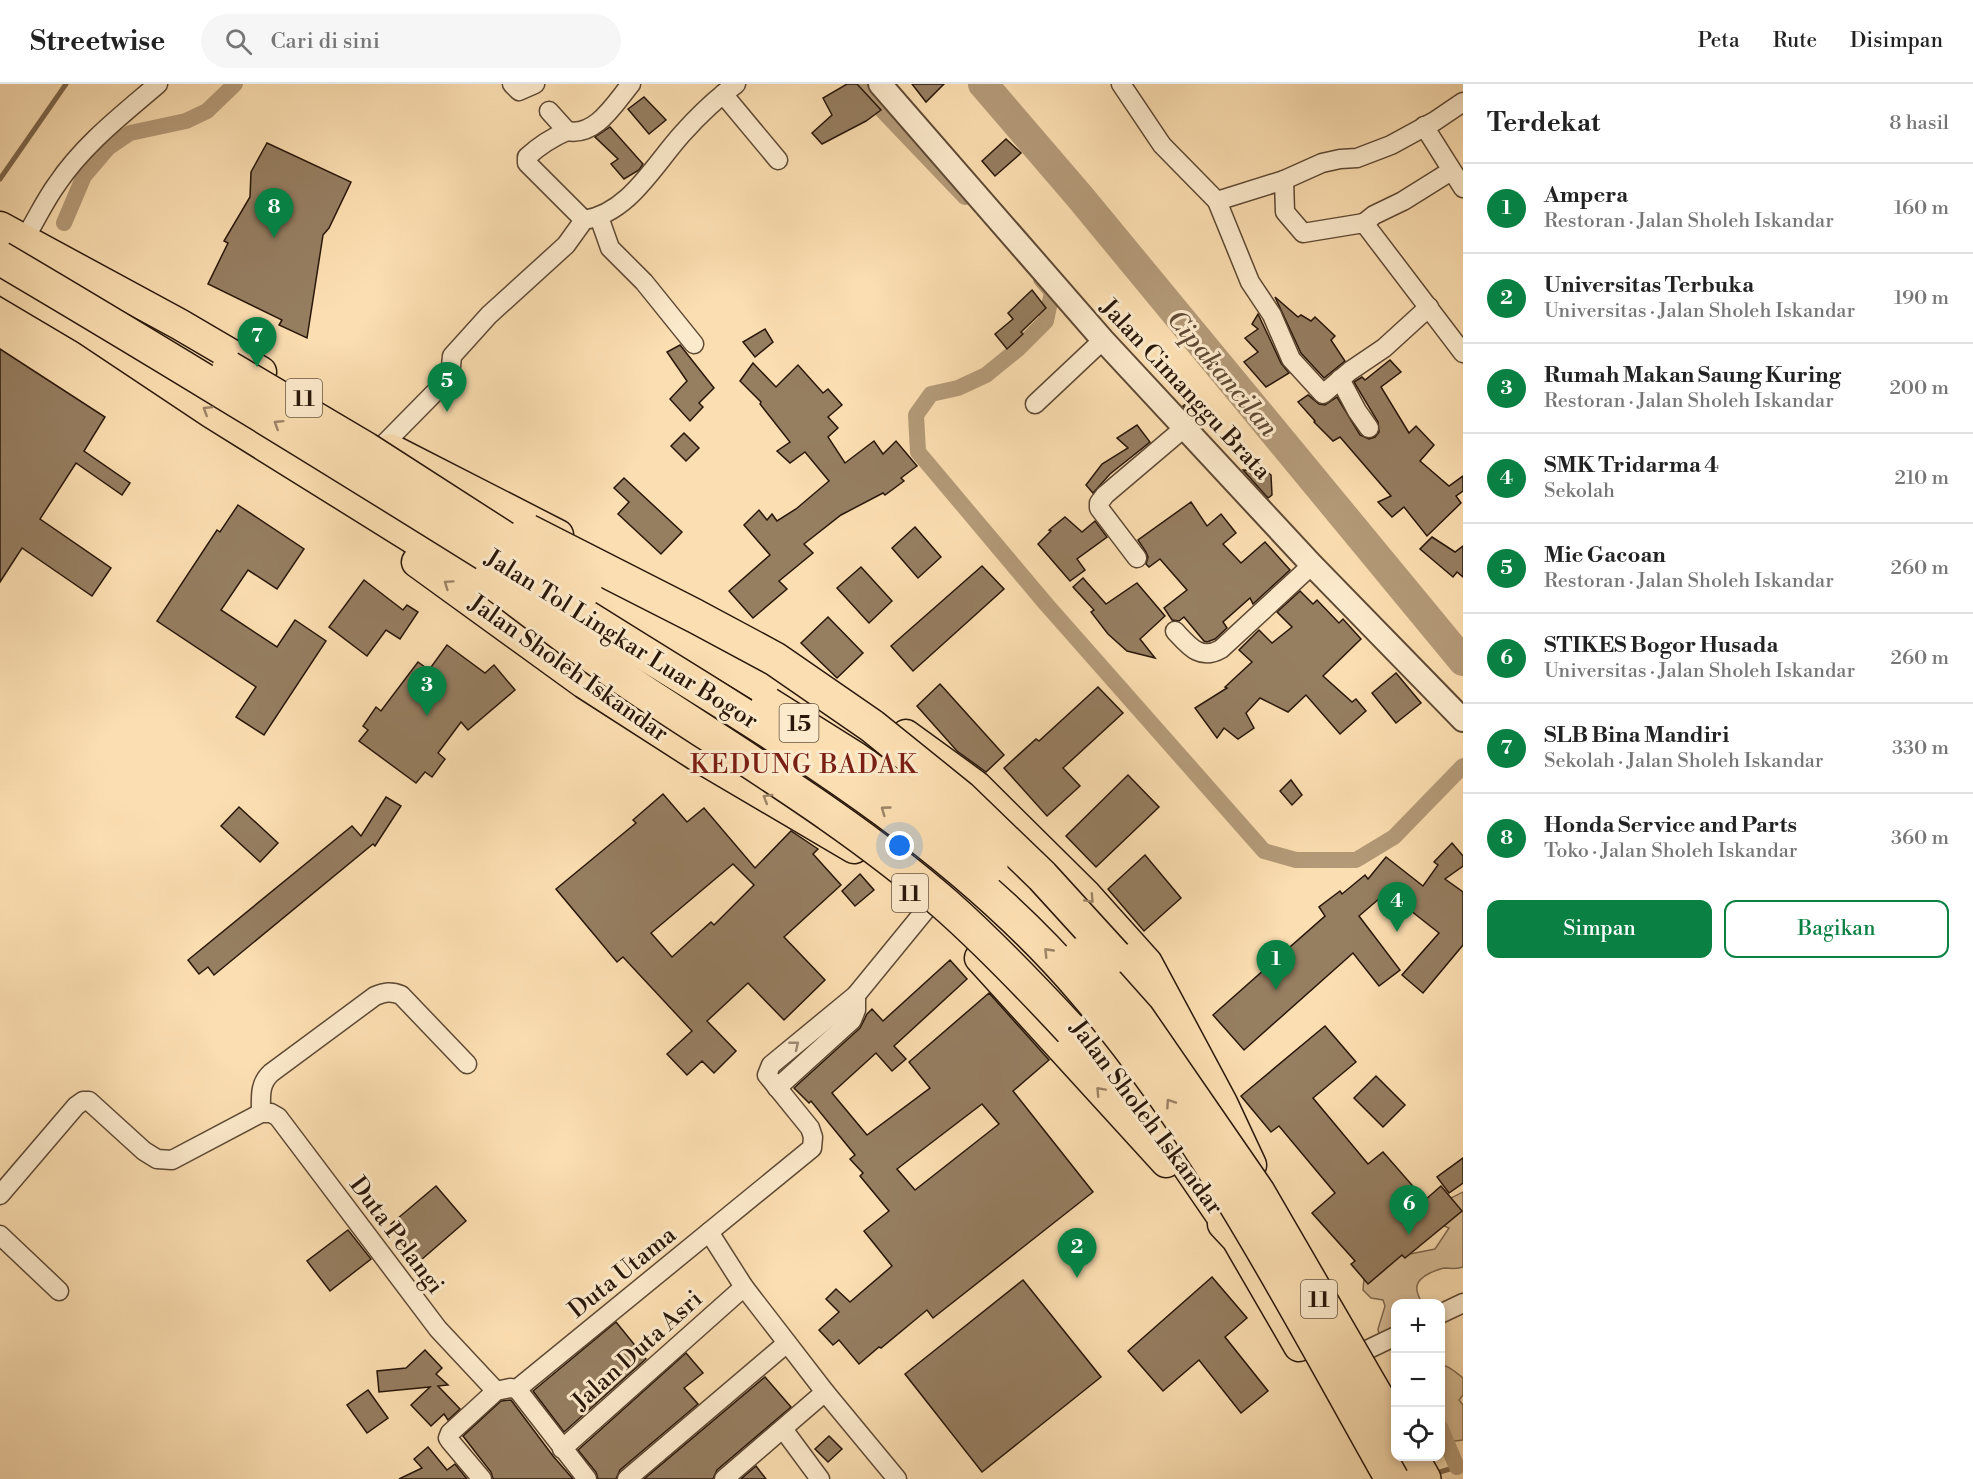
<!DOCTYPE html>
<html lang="id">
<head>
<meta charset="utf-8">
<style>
	:root { --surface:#fff; --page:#f6f6f6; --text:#222; --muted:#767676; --line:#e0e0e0; --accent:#0b8043 }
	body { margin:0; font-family:"Libre Bodoni",serif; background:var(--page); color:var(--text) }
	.controls { position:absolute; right:18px; bottom:18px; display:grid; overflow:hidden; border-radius:12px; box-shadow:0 3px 9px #0003 }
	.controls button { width:54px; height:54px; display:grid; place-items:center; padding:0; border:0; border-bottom:2px solid var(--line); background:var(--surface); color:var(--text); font:30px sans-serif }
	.you { position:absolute; left:900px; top:762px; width:21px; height:21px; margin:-15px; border:4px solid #fff; border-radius:50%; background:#1a73e8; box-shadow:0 0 0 9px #1a73e833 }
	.badge { display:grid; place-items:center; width:39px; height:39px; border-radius:50%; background:var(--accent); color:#fff; font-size:20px; font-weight:700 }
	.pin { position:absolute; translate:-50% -50px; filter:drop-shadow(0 2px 3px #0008) }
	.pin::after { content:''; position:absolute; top:32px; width:21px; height:18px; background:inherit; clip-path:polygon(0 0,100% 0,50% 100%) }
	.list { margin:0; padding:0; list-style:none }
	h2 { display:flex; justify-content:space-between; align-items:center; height:78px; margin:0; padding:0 24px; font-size:26px }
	h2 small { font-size:20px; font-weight:400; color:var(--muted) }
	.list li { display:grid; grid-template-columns:39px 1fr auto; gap:18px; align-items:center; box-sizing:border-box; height:90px; padding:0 24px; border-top:2px solid var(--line) }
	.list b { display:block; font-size:22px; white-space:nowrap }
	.list p { margin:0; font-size:20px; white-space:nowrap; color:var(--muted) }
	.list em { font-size:20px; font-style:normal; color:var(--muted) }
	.actions { display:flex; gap:12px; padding:18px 24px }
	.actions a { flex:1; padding:14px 0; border:2px solid var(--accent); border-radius:12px; text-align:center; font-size:21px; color:var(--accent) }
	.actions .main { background:var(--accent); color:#fff }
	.icon { flex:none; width:33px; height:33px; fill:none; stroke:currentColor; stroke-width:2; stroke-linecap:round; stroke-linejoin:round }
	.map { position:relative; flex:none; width:1463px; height:1395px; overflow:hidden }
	header { display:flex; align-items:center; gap:36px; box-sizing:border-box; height:84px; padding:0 30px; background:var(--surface); border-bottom:2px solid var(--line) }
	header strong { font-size:28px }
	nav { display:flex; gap:33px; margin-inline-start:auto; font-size:21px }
	.search { width:420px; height:54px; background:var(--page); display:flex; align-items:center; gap:15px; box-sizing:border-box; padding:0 21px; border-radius:33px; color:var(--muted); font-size:22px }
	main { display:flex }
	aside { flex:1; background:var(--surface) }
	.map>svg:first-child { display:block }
	.green { fill:#d7bc95; stroke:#806a50; stroke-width:1.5 }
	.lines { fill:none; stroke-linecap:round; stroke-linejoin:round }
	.stream { stroke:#7c664c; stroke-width:5 }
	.canal { stroke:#b49a78; stroke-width:16 }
	.river { stroke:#b49a78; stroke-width:30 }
	.building { fill:#967e61; stroke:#29170a; stroke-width:1.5; fill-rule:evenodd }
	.minor-casing { stroke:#5e4934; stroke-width:21 }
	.tertiary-casing { stroke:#5e4934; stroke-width:26 }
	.trunk-casing { stroke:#29170a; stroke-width:33 }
	.motorway-casing { stroke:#29170a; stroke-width:36 }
	.minor { stroke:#fceacc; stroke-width:18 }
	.tertiary { stroke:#fceacc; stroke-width:22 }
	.trunk { stroke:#fbdeb1; stroke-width:30 }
	.motorway { stroke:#fbdeb1; stroke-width:33 }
	.motorway-bridge-casing { stroke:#29170a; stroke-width:36; stroke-linecap:butt }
	.motorway-bridge { stroke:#fbdeb1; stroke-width:33 }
	.oneway { stroke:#9c8466 }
	.oneway2 { stroke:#9d8b75 }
	.labels { text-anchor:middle; stroke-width:6; stroke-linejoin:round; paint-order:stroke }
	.shield { fill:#fceacc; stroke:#685644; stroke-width:1.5 }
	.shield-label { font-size:22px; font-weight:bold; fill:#29170a }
	.street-label { font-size:24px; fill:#29170a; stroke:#fceacc }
	.water-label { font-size:26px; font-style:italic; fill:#614b36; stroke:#fceacc }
	.neighbourhood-label { font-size:26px; letter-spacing:1.5px; fill:#7a1f14; stroke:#fceacc }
</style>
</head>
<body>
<header>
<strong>Streetwise</strong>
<div class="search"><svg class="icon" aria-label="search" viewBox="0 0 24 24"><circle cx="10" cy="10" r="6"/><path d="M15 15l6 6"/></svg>Cari di sini</div>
<nav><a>Peta</a><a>Rute</a><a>Disimpan</a></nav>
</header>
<main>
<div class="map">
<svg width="1463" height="1395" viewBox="0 0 1463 1395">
	<rect width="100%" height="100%" fill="#fbdeb1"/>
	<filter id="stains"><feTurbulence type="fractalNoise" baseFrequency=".00333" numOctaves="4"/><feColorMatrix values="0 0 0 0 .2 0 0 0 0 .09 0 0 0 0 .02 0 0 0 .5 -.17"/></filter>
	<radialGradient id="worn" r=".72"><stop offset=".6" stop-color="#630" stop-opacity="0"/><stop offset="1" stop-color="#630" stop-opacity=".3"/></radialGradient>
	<g class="green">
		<path d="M1463,1108V1183C1456,1186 1451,1184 1444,1184C1439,1185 1435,1187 1430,1189C1414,1197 1414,1205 1422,1219L1396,1220L1395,1266L1394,1261L1379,1251L1378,1245L1385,1222L1383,1216L1371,1214L1363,1206L1364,1195L1400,1172L1435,1165L1449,1144L1444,1142L1435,1122Z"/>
		<path d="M1440,1280C1448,1281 1457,1289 1463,1294V1311L1459,1316L1463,1321V1356L1455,1357L1441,1353Z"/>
	</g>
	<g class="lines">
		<g class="stream">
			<path d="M0,95L66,0"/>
			<path d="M1440,1388L1463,1381"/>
		</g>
		<g class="canal">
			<path d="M857,0L965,113"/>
			<path d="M64,139L84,92L108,64L130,49L186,37L207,27L235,0"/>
			<path d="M1041,195L1052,208L1046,237L1018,265L986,291L958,304L931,310L916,331L918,368L1046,520L1264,767L1296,776H1356L1394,753L1463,682"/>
			<path d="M1440,1343L1457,1383"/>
		</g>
		<path class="river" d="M983,0L1080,113L1463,577"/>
	</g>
	<g class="building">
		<path d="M847,0H857L881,26L866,37L822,60L812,49L832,31L823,14Z"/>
		<path d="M912,0H944L926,18Z"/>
		<path d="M644,13L666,36L649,50L628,25Z"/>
		<path d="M610,43L643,80L639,86L624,95L611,80L618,75L595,53Z"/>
		<path d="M1006,55L1021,69L995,92L982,77Z"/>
		<path d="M267,59L351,98L329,144L323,151L307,254L279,241L282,236L208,200L228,159L224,157L250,113L251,88Z"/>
		<path d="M1032,206L1046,224L1021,248L1023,250L1007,265L995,250L1013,235L1008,229Z"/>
		<path d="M1275,213L1298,233L1301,231L1311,237L1315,233L1335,252L1331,256L1345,277L1324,294L1301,269Z"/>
		<path d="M1258,230L1281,279L1289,289L1266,303L1244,278L1258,268L1245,254L1258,245L1252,240Z"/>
		<path d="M765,245L773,258L755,273L743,258Z"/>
		<path d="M680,261L714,304L699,319L703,323L690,337L670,315L687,297L667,268Z"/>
		<path d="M0,265L105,333L84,367L130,399L122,411L76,379L40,435L111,484L92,512L22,464L0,498Z"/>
		<path d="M1390,276L1401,288L1381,303L1409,349L1416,342L1434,361L1420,377L1449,402L1463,392V407L1456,412L1461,419L1427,452L1404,423L1392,433L1378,418L1391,412L1340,353L1333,357L1314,338L1315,337L1298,318L1308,311L1319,320L1325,321L1337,313L1360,351L1369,355L1375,353L1379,348L1378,338L1354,298L1362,293L1365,296Z"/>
		<path d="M753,279L776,303L798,281L823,309L828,305L842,321L828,333L838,344L828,353L845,379L874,357L883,370L896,357L917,382L901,394L904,397L885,411L883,409L841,431L804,460L813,469L779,497L787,505L753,534L729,507L770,471L744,441L759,426L767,436L772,430L777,437L796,425L829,397L805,368L790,379L777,367L790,358L760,320L761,318L740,297Z"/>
		<path d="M1196,312L1205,330L1196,336L1183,322Z"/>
		<path d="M1137,341L1150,358L1110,390L1093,409L1086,401L1102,380L1128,364L1117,354Z"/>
		<path d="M684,349L699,364L686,377L671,362Z"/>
		<path d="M1243,386L1266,387L1271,391L1272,411L1268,414Z"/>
		<path d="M624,394L682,448L661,470L618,430L629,418L614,404Z"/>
		<path d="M1191,418L1207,442L1221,430L1236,449L1223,460L1241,479L1265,458L1290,486L1253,520L1250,514L1223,538L1227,544L1215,555L1207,558L1204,557L1184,533L1179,537L1172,536L1164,524L1187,506L1160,475L1149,483L1146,480L1148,473L1146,468L1138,456Z"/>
		<path d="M238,421L304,465L277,505L248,486L221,526L277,563L295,536L326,557L264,651L236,633L256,603L157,537L217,446L220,448Z"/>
		<path d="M1065,433L1082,448L1095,437L1107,453L1077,475L1085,486L1070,497L1038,460L1051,447L1049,446Z"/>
		<path d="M915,443L941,473L918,494L892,464Z"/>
		<path d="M1432,453L1455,468L1463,462V493L1457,488L1453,493L1420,465Z"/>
		<path d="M982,482L1004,505L913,587L891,562Z"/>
		<path d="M861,483L892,517L869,539L837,504Z"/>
		<path d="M1083,494L1106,520L1137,499L1165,532L1140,555L1155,574L1127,567L1108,550L1091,528L1094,526L1073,503Z"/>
		<path d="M364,496L403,526L407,521L418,528L400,555L386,546L367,572L329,543Z"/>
		<path d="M1300,507L1313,520L1317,516L1339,539L1343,535L1361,555L1323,592L1352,618L1356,615L1366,627L1340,650L1306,611L1288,628L1260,614L1246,629L1254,644L1238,655L1224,644L1217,654L1195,624L1227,604L1225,603L1252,578L1239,566L1259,546L1272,559L1292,543L1277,528Z"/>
		<path d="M828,533L863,569L837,594L801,559Z"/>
		<path d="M447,561L485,589L494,581L515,606L468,646L461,638L438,669L445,675L432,693L425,688L416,699L359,657L368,646L363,642L376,623L381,627L418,578L429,586Z"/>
		<path d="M1396,589L1421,619L1396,639L1372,609Z"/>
		<path d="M940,600L1004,671L986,688L957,667L917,622Z"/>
		<path d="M1098,603L1123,629L1063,684L1080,702L1047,732L1004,684L1036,655L1039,657Z"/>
		<path d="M1128,691L1159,723L1096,783L1066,752Z"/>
		<path d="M1291,696L1302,711L1292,721L1280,707Z"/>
		<path d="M663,710L687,738L704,724L755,784L791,747L818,765L813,770L841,801L784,853L825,896L784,936L748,899L707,937L736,967L714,989L702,977L687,991L667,970L692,947L623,873L617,878L556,805L636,739L633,736ZM733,780L754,801L714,841L711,838L672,873L651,849Z"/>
		<path d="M386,713L401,722L375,762L373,760L214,891L208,883L199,890L188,876L352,742L361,752Z"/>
		<path d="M239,723L278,759L260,778L221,742Z"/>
		<path d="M1452,759L1463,772V782L1445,795L1463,808V861L1423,909L1402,891L1439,849L1387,808L1359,832L1400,886L1379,902L1353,869L1244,966L1213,931L1325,832L1319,823L1340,807L1342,810L1365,791L1368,795L1386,773L1423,802L1438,781L1434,778Z"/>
		<path d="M1145,771L1181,814L1144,847L1108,805Z"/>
		<path d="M860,790L874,806L855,822L842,807Z"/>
		<path d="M950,876L967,895L894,962L906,975L892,987L876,969L832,1009L867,1051L930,1004L909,978L989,909L1049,976L1013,1007L1093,1108L933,1234L927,1226L881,1264L879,1263L859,1280L839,1256L833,1261L819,1246L839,1228L826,1215L836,1205L850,1218L892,1182L864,1147L889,1127L860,1092L863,1089L850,1075L855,1071L811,1017L809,1019L794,1004L860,944L867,930L872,925L883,937ZM982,1020L999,1040L915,1106L897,1085Z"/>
		<path d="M1325,942L1356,978L1313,1014L1368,1080L1383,1068L1425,1116L1441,1102L1462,1127L1405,1174L1402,1171L1368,1200L1351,1180L1355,1177L1312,1129L1335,1109L1279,1042L1271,1048L1241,1012Z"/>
		<path d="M1376,992L1405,1021L1383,1043L1354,1014Z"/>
		<path d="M1463,1074V1099L1449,1109L1437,1093Z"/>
		<path d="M436,1102L466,1137L421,1176L391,1140Z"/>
		<path d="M348,1146L371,1175L330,1207L307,1177Z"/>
		<path d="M1212,1193L1247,1234L1225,1253L1268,1307L1241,1329L1199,1276L1163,1307L1128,1267Z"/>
		<path d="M1023,1196L1101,1293L982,1388L905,1290Z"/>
		<path d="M616,1238L646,1275L564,1348L533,1307Z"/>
		<path d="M425,1266L442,1284L436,1290L448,1301L438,1302L460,1325L448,1336L444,1330L431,1342L411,1321L430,1303L379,1308L377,1287L406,1284Z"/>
		<path d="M686,1269L703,1289L684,1304L698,1320L620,1386L616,1395H598L596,1388L578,1366Z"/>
		<path d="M765,1293L791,1323L717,1386L713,1395H644Z"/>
		<path d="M368,1306L388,1334L367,1349L347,1321Z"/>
		<path d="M511,1316L553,1372L573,1395H493L491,1388L463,1352L501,1317Z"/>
		<path d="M829,1352L842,1365L828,1378L815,1365Z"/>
		<path d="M428,1363L447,1386L455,1380L467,1395H399L422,1384L414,1375Z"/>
		<path d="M756,1382L766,1395H741Z"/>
	</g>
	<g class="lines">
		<g class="minor-casing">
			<g id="minor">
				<path d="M512,0L519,7L535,0"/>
				<path d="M1121,0L1162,61L1217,117L1284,96L1285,128L1303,149L1364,139L1463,269"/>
				<path d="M723,10L778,76"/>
				<path d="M549,27L567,47C551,54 540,61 527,73V79L584,136"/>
				<path d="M1424,42L1463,104"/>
				<path d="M567,47C596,53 615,19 631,0"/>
				<path d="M1284,96L1322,79L1340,75L1357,74L1391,61L1435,37L1463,18"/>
				<path d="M1217,117L1250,198L1272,231L1291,275L1323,310L1350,287L1384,264L1429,223"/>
				<path d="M599,133L610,164L644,198L694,260"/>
				<path d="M1364,139L1374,131L1403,117L1451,87"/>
				<path d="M29,147C38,132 46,115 57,100C84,60 122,31 158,0"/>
				<path d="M1340,295L1357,327L1369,344"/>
				<path d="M1035,320L1103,256"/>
				<path d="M383,361L450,293L452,272L489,231L566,161L584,136C629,129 654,81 682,50C698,32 717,14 736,0"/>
				<path d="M1137,474L1099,424V419L1105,411L1184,344"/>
				<path d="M1175,547C1189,562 1200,577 1221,565L1312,481"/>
				<path d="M777,1004L852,936L856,926V911"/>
				<path d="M261,1029C261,1013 259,1000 271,989L375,912C385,908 391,907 401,911L467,980"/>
				<path d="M0,1111L76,1022L83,1017H89L144,1067L157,1075L172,1076L261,1029H271L278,1033L438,1245L496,1307"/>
				<path d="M709,1148L744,1203L825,1308L724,1395"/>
				<path d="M0,1151L59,1207"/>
				<path d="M1440,1230L1463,1219"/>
				<path d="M1350,1274L1396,1252"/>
				<path d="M517,1305L587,1395"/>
				<path d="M825,1308L897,1395"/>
				<path d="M783,1345L820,1395"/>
				<path d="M562,1365L744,1203"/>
				<path d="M482,1395L450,1357L448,1354L450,1349L496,1307L510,1304L517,1305L812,1064L813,1053L810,1044L767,991L771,981L856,911L928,823"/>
				<path d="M627,1395L787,1259"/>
			</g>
		</g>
		<g class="tertiary-casing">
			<path id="tertiary" d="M880,0L1103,256L1312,481L1463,636"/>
		</g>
		<g class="trunk-casing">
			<g id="trunk">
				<path d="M0,143L179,240L261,288"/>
				<path d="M0,194L86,245L212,329L507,513"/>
				<path d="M390,365L558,451"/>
				<path d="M417,478L584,599L696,671L854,764"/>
				<path d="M566,484L799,626"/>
				<path d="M906,651L976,702L1086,811L1147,879L1222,1019L1251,1081"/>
				<path d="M977,762L1106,883"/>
				<path d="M980,874L1166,1078"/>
				<path d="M1130,1003L1164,1048L1236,1153"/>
				<path d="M1223,1140L1237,1155L1299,1262"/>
			</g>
		</g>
		<g class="motorway-casing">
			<g id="motorway">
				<path d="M1115,872L1165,939L1202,1006"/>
				<path d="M1071,946L1145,1023"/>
				<path d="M1411,1372L1424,1395"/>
			</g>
		</g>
		<use href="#minor" class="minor"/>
		<use href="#tertiary" class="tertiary"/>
		<use href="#trunk" class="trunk"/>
		<use href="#motorway" class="motorway"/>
		<g class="motorway-bridge-casing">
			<g id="motorway-bridge">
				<path d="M0,174C202,293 401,417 599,541C771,649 950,750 1083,906C1209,1053 1297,1227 1392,1395"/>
				<path d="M229,284L366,365L585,506"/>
				<path d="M528,447L695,532L775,575L872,642L960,713L1042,792L1115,872"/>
				<path d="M489,495C546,538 604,583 665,622C761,685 859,745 946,821C990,860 1031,903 1071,946"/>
				<path d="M768,620L854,674L929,727L991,782"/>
				<path d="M1081,870L1138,934L1258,1108L1396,1346"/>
			</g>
		</g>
		<use href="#motorway-bridge" class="motorway-bridge"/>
	</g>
	<defs><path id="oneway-chevron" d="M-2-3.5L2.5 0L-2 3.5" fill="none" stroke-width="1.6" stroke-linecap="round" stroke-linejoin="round" transform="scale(1.5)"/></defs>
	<g class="oneway">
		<use href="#oneway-chevron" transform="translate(207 326) rotate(-148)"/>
		<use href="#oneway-chevron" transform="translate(278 340) rotate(-148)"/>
		<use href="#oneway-chevron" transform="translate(448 500) rotate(-145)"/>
		<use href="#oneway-chevron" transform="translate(767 714) rotate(-149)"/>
		<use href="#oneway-chevron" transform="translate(885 726) rotate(-144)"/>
		<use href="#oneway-chevron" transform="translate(1090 815) rotate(47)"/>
		<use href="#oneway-chevron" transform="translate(1048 868) rotate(-134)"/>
		<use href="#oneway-chevron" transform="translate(1100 1007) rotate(-133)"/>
		<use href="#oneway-chevron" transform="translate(1170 1019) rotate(-124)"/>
	</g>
	<use class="oneway2" href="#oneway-chevron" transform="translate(795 961) rotate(-39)"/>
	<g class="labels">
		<g class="shield">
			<rect x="286" y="295" width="36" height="38" rx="4.5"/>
			<rect x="779.5" y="620" width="39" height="38" rx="4.5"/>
			<rect x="892" y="790" width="36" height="38" rx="4.5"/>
			<rect x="1301" y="1196" width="36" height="38" rx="4.5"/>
		</g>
		<g class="shield-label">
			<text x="304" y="322">11</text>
			<text x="799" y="647">15</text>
			<text x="910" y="817">11</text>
			<text x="1319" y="1223">11</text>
		</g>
		<g class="street-label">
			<text transform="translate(1186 305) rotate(47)" y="8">Jalan Cimanggu Brata</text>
			<text transform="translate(622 555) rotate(32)" y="8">Jalan Tol Lingkar Luar Bogor</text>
			<text transform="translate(569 584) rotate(35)" y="8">Jalan Sholeh Iskandar</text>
			<text transform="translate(1147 1033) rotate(53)" y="8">Jalan Sholeh Iskandar</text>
			<text transform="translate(397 1151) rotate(53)" y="8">Duta Pelangi</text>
			<text transform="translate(622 1188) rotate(-39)" y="8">Duta Utama</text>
			<text transform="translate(637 1266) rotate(-42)" y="8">Jalan Duta Asri</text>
		</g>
		<g class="water-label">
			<text transform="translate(1223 289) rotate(50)" y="9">Cipakancilan</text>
		</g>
		<g class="neighbourhood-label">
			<text x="804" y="689">KEDUNG BADAK</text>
		</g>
	</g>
	<rect width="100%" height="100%" filter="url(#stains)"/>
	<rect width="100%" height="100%" fill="url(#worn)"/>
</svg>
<div class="controls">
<button>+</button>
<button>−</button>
<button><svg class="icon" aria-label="locate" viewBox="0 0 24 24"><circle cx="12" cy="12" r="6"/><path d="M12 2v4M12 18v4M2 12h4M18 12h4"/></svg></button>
</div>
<div class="you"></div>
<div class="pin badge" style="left:1276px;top:906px">1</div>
<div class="pin badge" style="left:1077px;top:1194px">2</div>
<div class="pin badge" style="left:427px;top:632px">3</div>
<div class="pin badge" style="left:1397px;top:848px">4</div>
<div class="pin badge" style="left:447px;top:328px">5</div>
<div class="pin badge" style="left:1409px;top:1151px">6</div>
<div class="pin badge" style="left:257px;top:283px">7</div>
<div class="pin badge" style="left:274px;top:154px">8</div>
</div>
<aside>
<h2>Terdekat<small>8 hasil</small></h2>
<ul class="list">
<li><span class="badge">1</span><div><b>Ampera</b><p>Restoran · Jalan Sholeh Iskandar</p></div><em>160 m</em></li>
<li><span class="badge">2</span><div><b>Universitas Terbuka</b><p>Universitas · Jalan Sholeh Iskandar</p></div><em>190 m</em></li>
<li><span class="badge">3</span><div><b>Rumah Makan Saung Kuring</b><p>Restoran · Jalan Sholeh Iskandar</p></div><em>200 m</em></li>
<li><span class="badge">4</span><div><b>SMK Tridarma 4</b><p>Sekolah</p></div><em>210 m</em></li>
<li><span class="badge">5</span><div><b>Mie Gacoan</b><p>Restoran · Jalan Sholeh Iskandar</p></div><em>260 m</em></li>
<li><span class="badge">6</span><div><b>STIKES Bogor Husada</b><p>Universitas · Jalan Sholeh Iskandar</p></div><em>260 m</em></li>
<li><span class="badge">7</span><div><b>SLB Bina Mandiri</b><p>Sekolah · Jalan Sholeh Iskandar</p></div><em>330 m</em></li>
<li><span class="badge">8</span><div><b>Honda Service and Parts</b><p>Toko · Jalan Sholeh Iskandar</p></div><em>360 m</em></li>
</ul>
<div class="actions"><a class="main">Simpan</a><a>Bagikan</a></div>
</aside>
</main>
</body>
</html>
